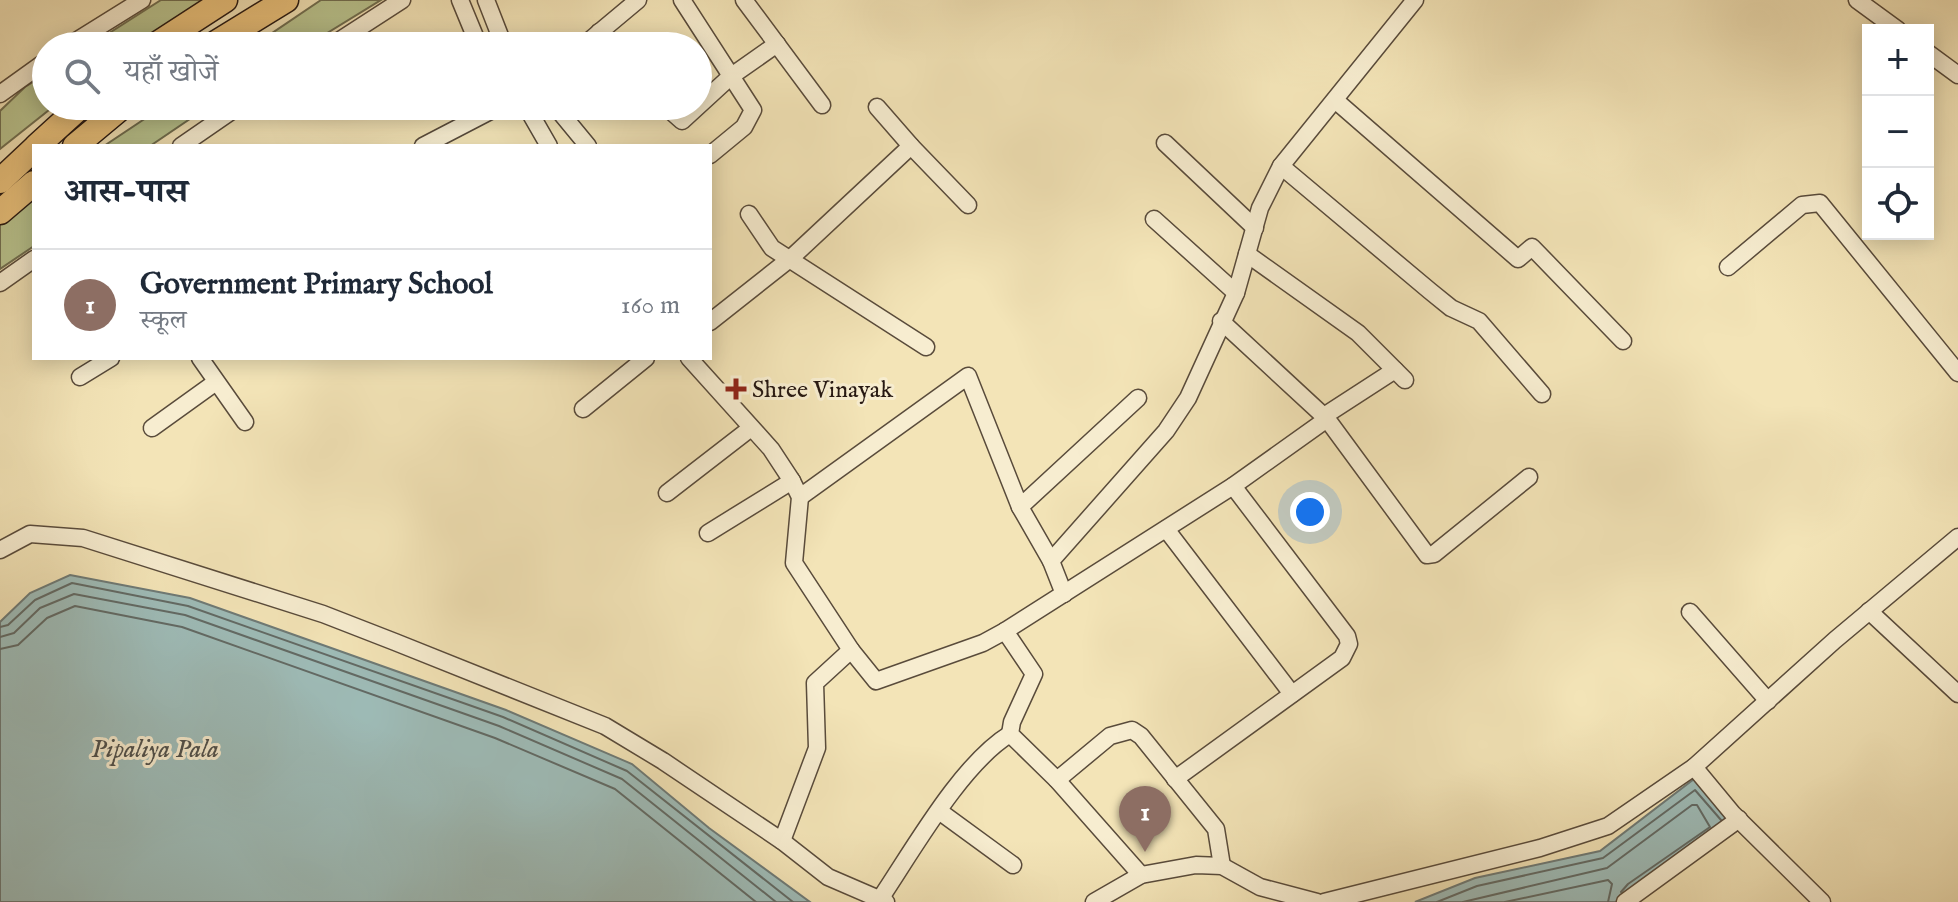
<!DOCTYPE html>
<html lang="hi">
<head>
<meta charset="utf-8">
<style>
	:root { --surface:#fff; --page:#f2f2f3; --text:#1f2937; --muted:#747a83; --line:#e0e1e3; --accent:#8f2418 }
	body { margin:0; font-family:"IM FELL English","Noto Serif Devanagari",serif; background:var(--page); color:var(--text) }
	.controls { position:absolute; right:24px; top:24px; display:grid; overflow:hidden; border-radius:0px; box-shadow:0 4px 20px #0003 }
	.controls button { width:72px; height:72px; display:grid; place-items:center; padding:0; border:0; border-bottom:2px solid var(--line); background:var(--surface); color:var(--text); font:40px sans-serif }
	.you { position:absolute; left:1310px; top:512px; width:28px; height:28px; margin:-20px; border:6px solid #fff; border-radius:50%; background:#1a73e8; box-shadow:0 0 0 12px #1a73e833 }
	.badge { display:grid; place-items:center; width:52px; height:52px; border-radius:50%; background:var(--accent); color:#fff; font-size:26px; font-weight:700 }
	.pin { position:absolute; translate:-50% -66px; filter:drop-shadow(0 2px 4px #0008) }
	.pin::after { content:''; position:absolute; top:42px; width:28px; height:24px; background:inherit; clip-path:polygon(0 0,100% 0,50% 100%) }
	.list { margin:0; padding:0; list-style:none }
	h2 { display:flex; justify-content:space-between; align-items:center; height:104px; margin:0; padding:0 32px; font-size:34px }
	h2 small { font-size:26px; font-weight:400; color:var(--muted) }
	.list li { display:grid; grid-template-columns:52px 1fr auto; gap:24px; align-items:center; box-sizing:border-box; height:112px; padding:0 32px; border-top:2px solid var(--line) }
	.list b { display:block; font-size:30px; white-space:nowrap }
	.list p { margin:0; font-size:26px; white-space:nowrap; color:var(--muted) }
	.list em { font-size:26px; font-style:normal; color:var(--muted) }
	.icon { flex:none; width:44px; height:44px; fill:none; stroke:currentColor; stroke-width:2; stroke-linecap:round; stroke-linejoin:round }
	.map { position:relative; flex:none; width:1958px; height:902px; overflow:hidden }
	.search { position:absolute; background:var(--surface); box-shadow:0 4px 20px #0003; left:32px; top:32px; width:680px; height:88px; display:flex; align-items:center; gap:20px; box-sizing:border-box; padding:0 28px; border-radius:44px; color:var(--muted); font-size:30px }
	.panel { position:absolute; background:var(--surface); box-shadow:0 4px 20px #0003; left:32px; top:144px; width:680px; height:216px; border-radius:0px }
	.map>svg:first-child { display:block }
	.green { fill:#b9c48f; stroke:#706e50; stroke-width:2 }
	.water { fill:#9ebcb8; stroke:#6e7a76; stroke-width:2 }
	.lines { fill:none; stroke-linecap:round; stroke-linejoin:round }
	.shore { stroke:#626a65; stroke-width:2 }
	.minor-casing { stroke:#594b3b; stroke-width:19 }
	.highway-casing { stroke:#261812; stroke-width:27 }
	.minor { stroke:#f7edd0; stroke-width:16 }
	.highway { stroke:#eac27c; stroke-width:24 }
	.poi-dot { fill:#8f2418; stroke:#f7edd0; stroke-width:3 }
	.labels { text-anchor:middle; stroke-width:6; stroke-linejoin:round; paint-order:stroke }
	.poi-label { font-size:24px; fill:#261812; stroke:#f7edd0; text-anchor:start }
	.water-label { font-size:26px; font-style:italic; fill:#50514c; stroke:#f7edd0 }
</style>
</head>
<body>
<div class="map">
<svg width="1958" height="902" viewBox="0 0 1958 902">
	<rect width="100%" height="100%" fill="#f3e4b7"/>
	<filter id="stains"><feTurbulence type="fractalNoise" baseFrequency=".0025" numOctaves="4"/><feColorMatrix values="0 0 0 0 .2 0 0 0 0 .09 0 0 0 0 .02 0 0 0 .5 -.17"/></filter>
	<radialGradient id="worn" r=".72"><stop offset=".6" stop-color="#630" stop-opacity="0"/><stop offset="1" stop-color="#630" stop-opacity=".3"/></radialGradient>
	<g class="green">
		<path d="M161,0H209L136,46H89Z"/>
		<path d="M321,0H381L306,46H253Z"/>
		<path d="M46,74V106H54L0,149V111L25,87Z"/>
		<path d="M164,106H209L150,146H104Z"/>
		<path d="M34,197V246L0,269V220Z"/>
	</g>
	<g class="water">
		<path d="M70,575L190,598L506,710L632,764L709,828L810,902H0V622L30,593Z"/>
		<path d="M1698,776L1738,830L1633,902H1415L1475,878L1600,851Z"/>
	</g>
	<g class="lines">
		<g class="shore">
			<path d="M0,627L8,625L35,600L72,583L188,606L503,717L627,771L793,902"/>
			<path d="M0,637L14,633L40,608L74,594L185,615L499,726L622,779L776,902"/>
			<path d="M0,649L18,645L47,618L75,606L182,627L495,738L615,789L756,902"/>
			<path d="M1437,902L1477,886L1603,858L1695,790L1721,820"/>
			<path d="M1463,902L1607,868L1692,805H1697L1710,827L1628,884L1621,892"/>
			<path d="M1505,902L1608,880L1612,884L1608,902"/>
		</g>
		<g class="minor-casing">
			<g id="minor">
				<path d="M460,0L479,46"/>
				<path d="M486,0L504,46"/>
				<path d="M682,0L753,110L744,127L710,155"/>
				<path d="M744,0L822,105"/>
				<path d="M1857,0L1898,30"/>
				<path d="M599,32L612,46"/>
				<path d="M68,46L142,0"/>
				<path d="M331,46L402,0"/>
				<path d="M583,46L638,0"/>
				<path d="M1928,53L1958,75"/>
				<path d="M0,94L46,61"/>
				<path d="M1335,100L1518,259L1532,247L1623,341"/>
				<path d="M526,106L549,146"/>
				<path d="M555,106L588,146"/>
				<path d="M665,106L682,121L730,77L777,44"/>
				<path d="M1165,143L1255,228"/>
				<path d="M181,146L239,106"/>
				<path d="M423,146L500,106"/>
				<path d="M911,146L968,205"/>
				<path d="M1281,166L1430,291L1451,308L1479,321L1542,394"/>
				<path d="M749,214L772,248L926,347"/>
				<path d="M1154,219L1236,293"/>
				<path d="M1247,254L1358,333L1405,380"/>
				<path d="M1728,267L1802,205L1820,203L1958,373"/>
				<path d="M0,283L34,259"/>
				<path d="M710,322L791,258L911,146L877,107"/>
				<path d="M200,358L245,422"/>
				<path d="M689,358L771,449L792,481L800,497L794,563L851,650L815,683L817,748L782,841"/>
				<path d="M80,377L111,358"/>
				<path d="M583,409L646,358"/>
				<path d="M1324,416L1395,370"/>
				<path d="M1327,419L1427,555L1434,554L1529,477"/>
				<path d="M152,428L216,382"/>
				<path d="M667,493L751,428"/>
				<path d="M800,497L968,376L1020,507L1138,398"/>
				<path d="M1020,507L1051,561"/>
				<path d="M1166,529L1292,694"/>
				<path d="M708,533L792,481"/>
				<path d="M0,550L30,534L83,538L323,614L395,642L605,726L663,761L782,841L828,877L886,902"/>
				<path d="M1064,594L1051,561L1166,431L1188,398L1236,293L1260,208L1281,166L1415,0"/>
				<path d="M1869,611L1958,694"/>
				<path d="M1690,612L1768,701"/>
				<path d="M1005,631L1034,674L1012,722L1010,734L1057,780L1141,875"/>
				<path d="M851,650L876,681L983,643L1005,631L1233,486L1327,419L1221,321"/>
				<path d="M1694,767L1733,814L1822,902"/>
				<path d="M1175,779L1342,658L1349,644L1347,636L1233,486"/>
				<path d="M1057,780L1110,736L1132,730L1141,736L1216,829L1222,866"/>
				<path d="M939,811L1013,865"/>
				<path d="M880,899C913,850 961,764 1010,734"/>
				<path d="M1094,902L1141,875L1196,865L1222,866L1260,887L1317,902"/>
				<path d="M1324,902L1540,848L1608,826L1694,767L1835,640L1958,537"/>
				<path d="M1625,902L1739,819"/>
			</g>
		</g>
		<g class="highway-casing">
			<g id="highway">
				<path d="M154,46L225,0"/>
				<path d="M211,46L286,0"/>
				<path d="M37,146L81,106"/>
				<path d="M75,146L123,106"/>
				<path d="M0,181L34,149"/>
				<path d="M0,212L34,183"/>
			</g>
		</g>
		<use href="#minor" class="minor"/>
		<use href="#highway" class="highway"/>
	</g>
	<path class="poi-dot" d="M732 377h8v8h8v8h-8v8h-8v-8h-8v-8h8z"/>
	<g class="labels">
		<g class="poi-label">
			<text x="752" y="397">Shree Vinayak</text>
		</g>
		<g class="water-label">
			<text x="155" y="757">Pipaliya Pala</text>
		</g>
	</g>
	<rect width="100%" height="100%" filter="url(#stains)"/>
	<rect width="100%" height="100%" fill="url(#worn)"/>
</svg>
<div class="controls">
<button>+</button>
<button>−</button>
<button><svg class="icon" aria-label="locate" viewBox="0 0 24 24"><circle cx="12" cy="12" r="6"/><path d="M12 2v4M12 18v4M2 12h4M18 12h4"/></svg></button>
</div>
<div class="you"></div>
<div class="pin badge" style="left:1145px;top:852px;background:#8d6e63">1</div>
<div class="search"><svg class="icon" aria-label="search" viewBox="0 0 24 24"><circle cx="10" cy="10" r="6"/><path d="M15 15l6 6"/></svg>यहाँ खोजें</div>
<section class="panel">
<h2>आस-पास<small></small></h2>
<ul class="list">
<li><span class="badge" style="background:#8d6e63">1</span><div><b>Government Primary School</b><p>स्कूल</p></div><em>160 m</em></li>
</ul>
</section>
</div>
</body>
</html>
